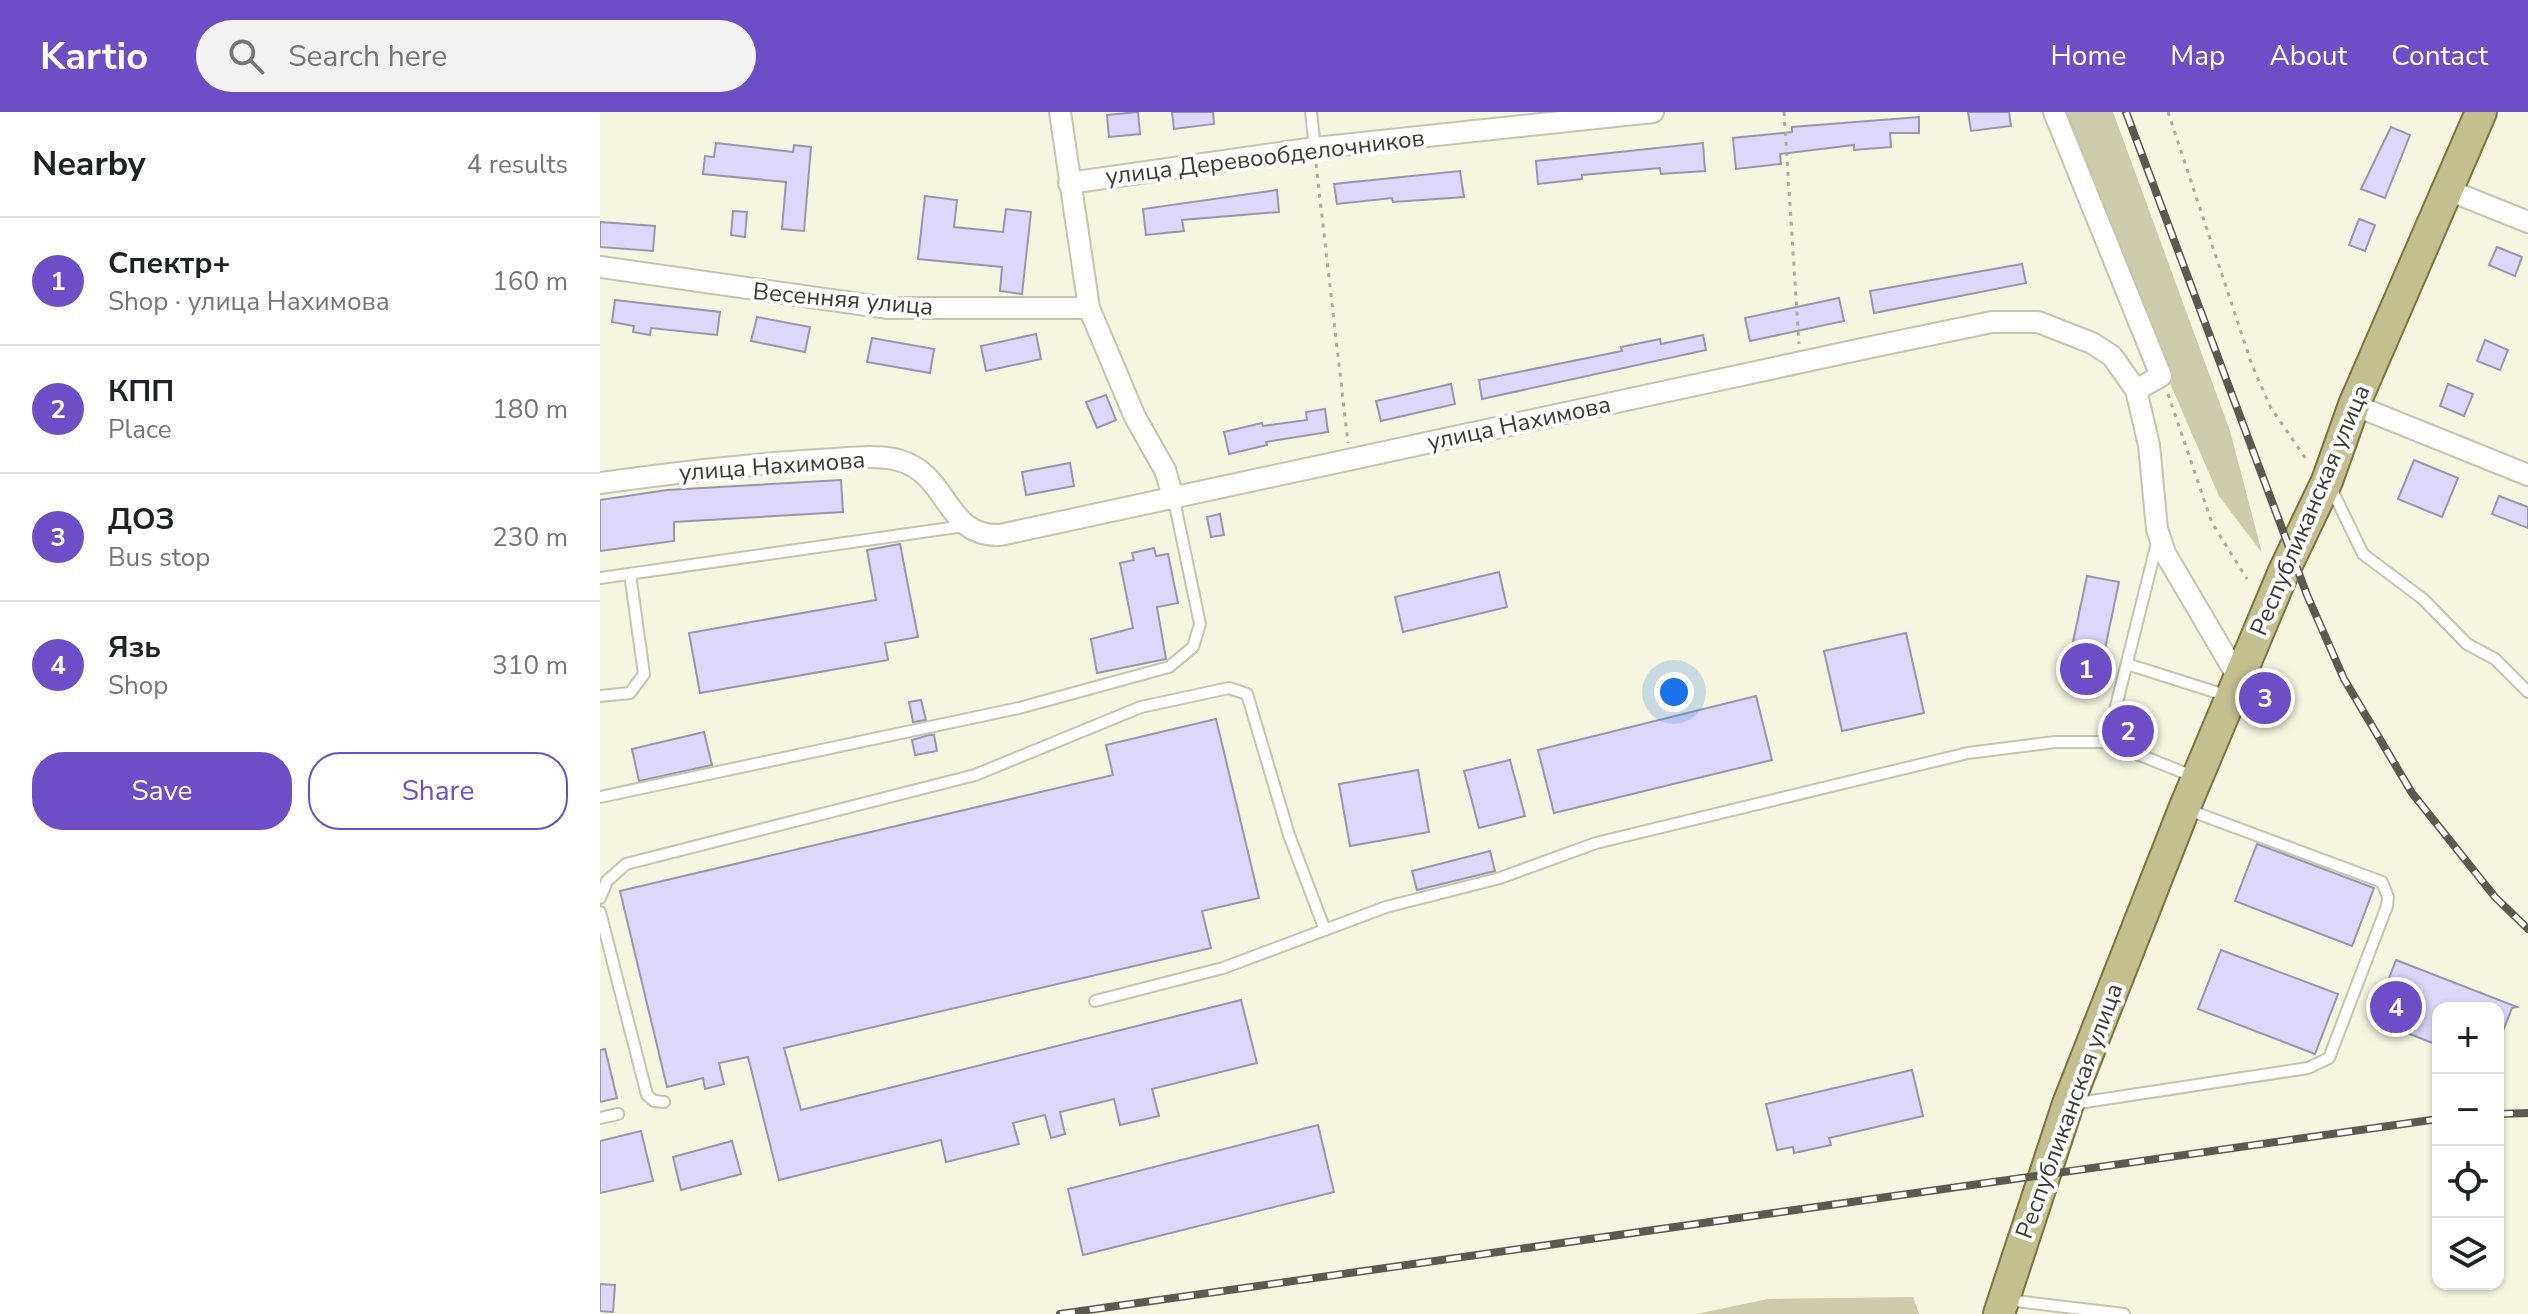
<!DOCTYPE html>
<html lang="en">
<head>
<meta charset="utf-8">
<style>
	:root { --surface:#fff; --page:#f2f2f2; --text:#202124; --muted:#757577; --line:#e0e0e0; --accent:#6e4ec7 }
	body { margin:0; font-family:"Nunito Sans",sans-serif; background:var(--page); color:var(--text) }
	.controls { position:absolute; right:24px; bottom:24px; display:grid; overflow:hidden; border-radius:16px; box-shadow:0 2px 6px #0004 }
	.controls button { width:72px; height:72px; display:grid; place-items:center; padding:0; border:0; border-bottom:2px solid var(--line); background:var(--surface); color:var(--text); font:40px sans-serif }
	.you { position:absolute; left:1074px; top:580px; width:28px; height:28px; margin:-20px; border:6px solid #fff; border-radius:50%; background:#1a73e8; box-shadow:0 0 0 12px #1a73e833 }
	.badge { display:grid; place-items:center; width:52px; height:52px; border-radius:50%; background:var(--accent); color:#fff; font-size:26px; font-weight:700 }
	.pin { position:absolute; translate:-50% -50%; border:4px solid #fff; box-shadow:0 2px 8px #0006 }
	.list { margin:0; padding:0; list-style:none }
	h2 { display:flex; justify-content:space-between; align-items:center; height:104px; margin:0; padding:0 32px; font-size:34px }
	h2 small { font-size:26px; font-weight:400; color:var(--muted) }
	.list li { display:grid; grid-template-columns:52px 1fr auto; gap:24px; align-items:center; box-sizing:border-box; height:128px; padding:0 32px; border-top:2px solid var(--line) }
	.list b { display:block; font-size:30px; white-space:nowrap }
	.list p { margin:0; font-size:26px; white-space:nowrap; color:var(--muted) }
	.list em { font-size:26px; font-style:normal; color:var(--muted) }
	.actions { display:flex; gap:16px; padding:24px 32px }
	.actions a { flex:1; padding:18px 0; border:2px solid var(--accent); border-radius:32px; text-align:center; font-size:28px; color:var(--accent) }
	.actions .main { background:var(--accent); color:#fff }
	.icon { flex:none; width:44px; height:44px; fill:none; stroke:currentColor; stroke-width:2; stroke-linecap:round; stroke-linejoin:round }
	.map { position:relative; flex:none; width:1928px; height:1202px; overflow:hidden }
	header { display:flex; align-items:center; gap:48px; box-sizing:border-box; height:112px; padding:0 40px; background:var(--accent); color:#fff }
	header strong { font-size:38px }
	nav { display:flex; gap:44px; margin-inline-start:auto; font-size:28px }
	.search { width:560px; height:72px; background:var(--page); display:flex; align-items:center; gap:20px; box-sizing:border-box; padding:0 28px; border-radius:44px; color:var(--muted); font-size:30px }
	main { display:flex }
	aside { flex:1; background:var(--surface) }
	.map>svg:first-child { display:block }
	.green { fill:#cccbac }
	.building { fill:#ddd8fb; stroke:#9996ab; stroke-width:2 }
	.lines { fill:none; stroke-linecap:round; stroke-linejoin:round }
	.lane-casing { stroke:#c5c4ae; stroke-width:14 }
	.street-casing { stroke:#c5c4ae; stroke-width:24 }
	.primary-casing { stroke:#7a753e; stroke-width:34 }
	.path { stroke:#acac9b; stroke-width:3; stroke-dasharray:4 6; stroke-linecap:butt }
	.lane { stroke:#fff; stroke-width:10 }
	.street { stroke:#fff; stroke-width:20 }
	.primary { stroke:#c4bf8f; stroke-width:30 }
	.rail-casing { stroke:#5a5a4f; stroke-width:8 }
	.rail { stroke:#fff; stroke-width:5; stroke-dasharray:15; stroke-linecap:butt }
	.labels { text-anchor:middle; stroke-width:8; stroke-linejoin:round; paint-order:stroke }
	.street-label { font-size:24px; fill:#3b3b32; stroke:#fff }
</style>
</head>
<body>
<header>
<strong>Kartio</strong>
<div class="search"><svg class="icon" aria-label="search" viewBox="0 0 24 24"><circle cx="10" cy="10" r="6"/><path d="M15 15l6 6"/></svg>Search here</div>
<nav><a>Home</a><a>Map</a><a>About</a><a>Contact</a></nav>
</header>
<main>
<aside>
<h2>Nearby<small>4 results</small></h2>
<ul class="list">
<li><span class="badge">1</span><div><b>Спектр+</b><p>Shop · улица Нахимова</p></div><em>160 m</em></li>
<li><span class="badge">2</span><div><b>КПП</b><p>Place</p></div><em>180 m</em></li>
<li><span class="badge">3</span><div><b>ДОЗ</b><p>Bus stop</p></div><em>230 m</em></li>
<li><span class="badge">4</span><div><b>Язь</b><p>Shop</p></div><em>310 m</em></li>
</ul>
<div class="actions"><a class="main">Save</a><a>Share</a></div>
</aside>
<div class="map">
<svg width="1928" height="1202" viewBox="0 0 1928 1202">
	<rect width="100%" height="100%" fill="#f6f5df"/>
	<g class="green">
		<path d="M1452,0H1513L1630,319L1662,441L1619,384Z"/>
		<path d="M1313,1185L1319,1202H1096L1168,1187Z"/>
	</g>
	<g class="building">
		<path d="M538,0L540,22L509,25L507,3Z"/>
		<path d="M572,0H613L614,12L574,17Z"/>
		<path d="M1368,0H1409L1411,14L1371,19Z"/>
		<path d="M1319,5V21H1290L1291,35L1254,38V33L1180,42L1181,52L1136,57L1133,26L1192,20V15Z"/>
		<path d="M1791,15L1810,23L1785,86L1761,77Z"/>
		<path d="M116,31L193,40L194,33L211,35L204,119L182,117L186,70L103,62L105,44L114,45Z"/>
		<path d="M1103,31L1105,59L1061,62L1060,56L982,63V67L938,72L936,49Z"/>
		<path d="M860,59L864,85L793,90L792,86L737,92L734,72Z"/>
		<path d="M677,78L679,100L582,108L584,119L546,123L543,97Z"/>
		<path d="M325,84L357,88L354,115L403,120L406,97L431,100L422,182L400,179L402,155L318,147Z"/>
		<path d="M133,99L147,100L145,125L131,123Z"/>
		<path d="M1759,107L1775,113L1765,139L1749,133Z"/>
		<path d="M0,110L55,114L53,139L0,135Z"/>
		<path d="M1897,135L1922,145L1915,164L1889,153Z"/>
		<path d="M1422,152L1426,171L1274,201L1270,179Z"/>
		<path d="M1239,186L1244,209L1150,229L1145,206Z"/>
		<path d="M15,188L120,200L117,223L51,216L50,223L33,220L34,214L12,210Z"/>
		<path d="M157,205L210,215L205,240L151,229Z"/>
		<path d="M436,222L441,247L386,259L381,234Z"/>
		<path d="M1103,223L1106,238L882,287L879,268L1022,239L1021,235L1060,227L1061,232Z"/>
		<path d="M272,226L334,237L330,261L267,250Z"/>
		<path d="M1885,228L1908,238L1900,258L1877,249Z"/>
		<path d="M851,272L855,292L781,309L776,289Z"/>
		<path d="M1848,272L1873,282L1864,304L1840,294Z"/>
		<path d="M506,283L516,308L497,316L486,290Z"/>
		<path d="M725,297L728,320L666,330L667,333L629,342L624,320L662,311L663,314L707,308L706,300Z"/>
		<path d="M1814,348L1858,366L1842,405L1798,387Z"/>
		<path d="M470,351L474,374L426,383L422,360Z"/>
		<path d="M241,368L243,400L74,410V429L0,439V388L67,378Z"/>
		<path d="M1899,384L1928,395V416L1892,402Z"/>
		<path d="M620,402L624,423L611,425L607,405Z"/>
		<path d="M300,432L318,525L285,531L288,548L100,581L89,521L276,488L267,438Z"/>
		<path d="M554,436L556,444L568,442L578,491L557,495L566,547L497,561L491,527L533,516L520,451L534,448L532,441Z"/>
		<path d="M899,460L907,495L803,520L795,485Z"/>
		<path d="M1487,464L1519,470L1496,579L1464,572Z"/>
		<path d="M1306,521L1324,601L1242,619L1224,539Z"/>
		<path d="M1156,584L1172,648L954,701L938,638Z"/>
		<path d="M321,588L326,608L313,610L309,590Z"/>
		<path d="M616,607L659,786L602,799L611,836L184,936L201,998L641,888L657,951L552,977L559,1004L520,1013L514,987L460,1000L465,1022L451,1026L445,1003L413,1011L419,1032L346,1050L341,1028L179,1068L148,945L119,951L124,972L105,977L103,966L67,975L20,779L513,663L506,633Z"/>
		<path d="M1521,607L1539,613L1534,630L1517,624Z"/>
		<path d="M104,620L112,653L39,669L32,637Z"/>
		<path d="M329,623H334L337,639L315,643L312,628Z"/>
		<path d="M910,648L925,704L879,716L864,659Z"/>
		<path d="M818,658L829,720L750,734L739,672Z"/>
		<path d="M1657,732L1774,776L1752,834L1635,789Z"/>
		<path d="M890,739L895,759L817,778L812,759Z"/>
		<path d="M1621,838L1738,882L1715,942L1598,897Z"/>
		<path d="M1796,848L1917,895L1912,896L1899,929L1898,896H1838V933L1773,908Z"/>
		<path d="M5,937L17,986L0,990V938Z"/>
		<path d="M1312,958L1323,1004L1229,1026L1231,1033L1194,1041L1193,1035L1177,1038L1166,992Z"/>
		<path d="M718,1013L734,1080L483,1143L468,1077Z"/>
		<path d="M41,1019L53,1069L0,1081V1029Z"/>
		<path d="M132,1029L141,1062L81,1078L73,1045Z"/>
		<path d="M0,1172L15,1173L13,1200L0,1199Z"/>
	</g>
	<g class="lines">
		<g class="lane-casing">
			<g id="lane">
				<path d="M711,0L715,36"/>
				<path d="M1731,376L1763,442L1823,487L1867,532L1895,547L1928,580"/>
				<path d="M0,466L364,414"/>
				<path d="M1527,552L1628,584"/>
				<path d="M0,584L30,581L44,562L30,462"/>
				<path d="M1507,630L1557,431"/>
				<path d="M0,685L419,596L569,555L593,535L600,512L574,388"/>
				<path d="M0,786L7,769L26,752L375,663L541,595L629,576L647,582L689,723L725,818"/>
				<path d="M0,800L47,983L54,989L64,990"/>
				<path d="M495,889L623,856L786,795L900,766L996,731L1368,641L1455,630H1507L1595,665"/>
				<path d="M1472,992L1708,956L1729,946L1787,794L1788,785L1782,770L1586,697"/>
				<path d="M0,1006L18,1002"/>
				<path d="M1416,1189L1524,1202"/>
			</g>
		</g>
		<g class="street-casing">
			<g id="street">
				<path d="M460,0L489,196L535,305L565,358L574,388"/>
				<path d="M1454,0L1561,264L1536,278"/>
				<path d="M469,71L715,36L1053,0"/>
				<path d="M1848,78L1928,110"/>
				<path d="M0,155L288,196H489"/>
				<path d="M1754,293L1928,363"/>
				<path d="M0,371C73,361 145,352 219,348C244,347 273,342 298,348C350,362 344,425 400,423L1276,234L1392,210H1438L1492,231L1512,244L1536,278L1549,333L1557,417L1565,441L1639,567"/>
			</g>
		</g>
		<g class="primary-casing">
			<path id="primary" d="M1399,1202L1468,992L1584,697L1684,459L1727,369L1754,293L1881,0"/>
		</g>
		<g class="path">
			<path d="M1184,0L1199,232"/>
			<path d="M1568,0L1652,253L1671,296L1708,350"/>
			<path d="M716,52L748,331"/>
			<path d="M1568,282L1612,411L1647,467"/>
		</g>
		<use href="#lane" class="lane"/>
		<use href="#street" class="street"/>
		<use href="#primary" class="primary"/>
		<g class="rail-casing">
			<g id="rail">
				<path d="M1526,0L1707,483L1744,567L1812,681L1895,785L1928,817"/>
				<path d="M1898,1002L1928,1001"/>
				<path d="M460,1202L1838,1007"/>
			</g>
		</g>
		<use href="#rail" class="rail"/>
	</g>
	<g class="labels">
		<g class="street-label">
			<text transform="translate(665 45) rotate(-7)" y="8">улица Деревообделочников</text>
			<text transform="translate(243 187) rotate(5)" y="8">Весенняя улица</text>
			<text transform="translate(919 311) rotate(-12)" y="8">улица Нахимова</text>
			<text transform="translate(172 354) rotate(-4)" y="8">улица Нахимова</text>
			<text transform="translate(1710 398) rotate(-67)" y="8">Республиканская улица</text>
			<text transform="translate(1469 999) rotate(-70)" y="8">Республиканская улица</text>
		</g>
	</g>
</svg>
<div class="controls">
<button>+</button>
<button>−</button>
<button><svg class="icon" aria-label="locate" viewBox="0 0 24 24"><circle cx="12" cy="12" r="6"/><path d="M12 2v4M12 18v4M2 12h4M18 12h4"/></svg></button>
<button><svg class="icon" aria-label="layers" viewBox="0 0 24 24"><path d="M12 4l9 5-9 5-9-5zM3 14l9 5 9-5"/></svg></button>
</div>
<div class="you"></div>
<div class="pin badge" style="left:1486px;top:557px">1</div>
<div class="pin badge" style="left:1528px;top:619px">2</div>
<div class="pin badge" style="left:1665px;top:586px">3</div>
<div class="pin badge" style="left:1796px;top:895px">4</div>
</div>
</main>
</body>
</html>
